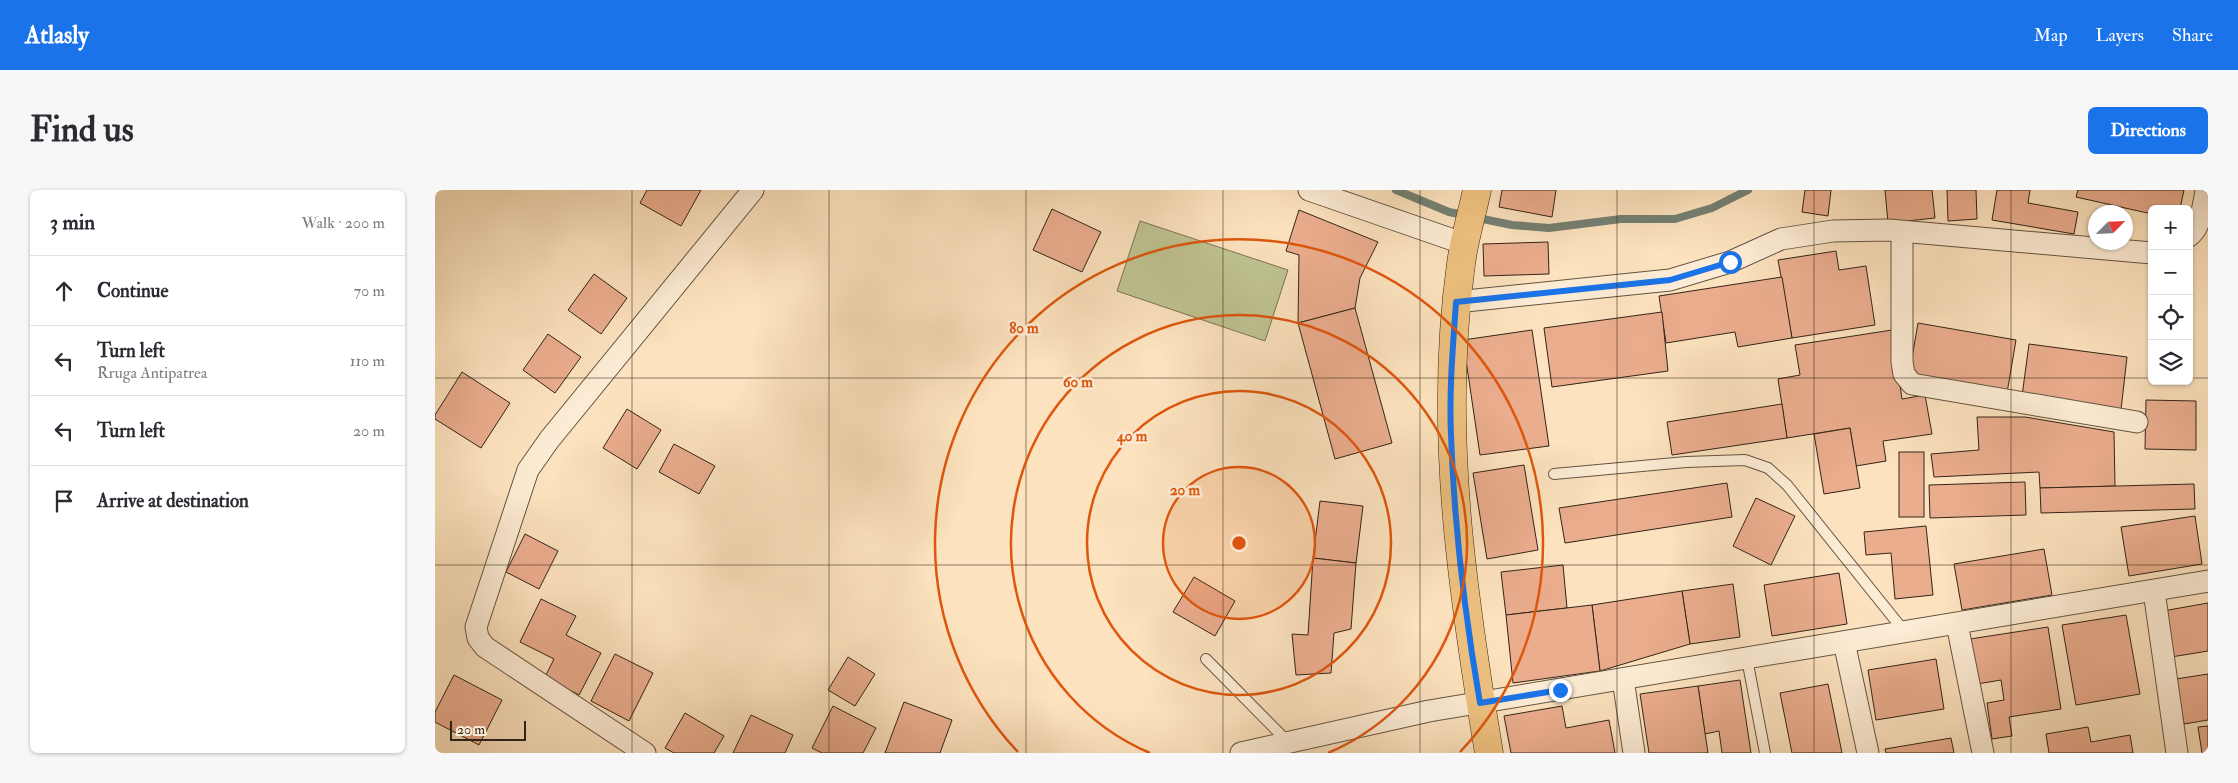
<!DOCTYPE html>
<html lang="en">
<head>
<meta charset="utf-8">
<style>
	:root { --surface:#fff; --page:#f7f7f7; --text:#2b2b33; --muted:#7c7c81; --line:#e1e1e2; --accent:#1a73e8 }
	body { margin:0; font-family:"IM FELL Double Pica",serif; background:var(--page); color:var(--text) }
	.controls { position:absolute; right:15px; top:15px; display:grid; overflow:hidden; border-radius:8px; box-shadow:0 1px 4px #0004 }
	.controls button { width:45px; height:45px; display:grid; place-items:center; padding:0; border:0; border-bottom:1px solid var(--line); background:var(--surface); color:var(--text); font:25px sans-serif }
	.compass { position:absolute; left:1653px; top:15px; width:45px; height:45px; border-radius:50%; background:var(--surface); box-shadow:0 1px 4px #0004; rotate:66deg }
	.scale { position:absolute; left:15px; bottom:12px; width:76px; box-sizing:border-box; padding-left:5px; border:2px solid #332418; border-top:0; font-size:14px; line-height:18px; white-space:nowrap; color:#332418; -webkit-text-stroke:4px #fdecd5; paint-order:stroke }
	.stop { position:absolute; width:15px; height:15px; margin:-11px; border:4px solid #1a73e8; border-radius:50%; background:#fff }
	.stop.end { background:#1a73e8; border-color:#fff; box-shadow:0 1px 5px #0008 }
	.list { margin:0; padding:0; list-style:none }
	h2 { display:flex; justify-content:space-between; align-items:center; height:65px; margin:0; padding:0 20px; font-size:21px }
	h2 small { font-size:16px; font-weight:400; color:var(--muted) }
	.list li { display:grid; grid-template-columns:32px 1fr auto; gap:15px; align-items:center; box-sizing:border-box; height:70px; padding:0 20px; border-top:1px solid var(--line) }
	.list b { display:block; font-size:19px; white-space:nowrap }
	.list p { margin:0; font-size:16px; white-space:nowrap; color:var(--muted) }
	.list em { font-size:16px; font-style:normal; color:var(--muted) }
	.icon { flex:none; width:28px; height:28px; fill:none; stroke:currentColor; stroke-width:2; stroke-linecap:round; stroke-linejoin:round }
	.map { position:relative; flex:none; width:1773px; height:563px; overflow:hidden; border-radius:8px }
	header { display:flex; align-items:center; gap:30px; box-sizing:border-box; height:70px; padding:0 25px; background:var(--accent); color:#fff }
	header strong { font-size:24px }
	nav { display:flex; gap:28px; margin-inline-start:auto; font-size:18px }
	.intro { display:flex; align-items:center; justify-content:space-between; box-sizing:border-box; height:120px; padding:0 30px }
	h1 { margin:0; font-size:35px }
	.button { padding:12px 22px; border-radius:8px; background:var(--accent); color:#fff; font-size:18px; font-weight:700 }
	main { display:flex; gap:30px; padding:0 30px }
	aside { flex:1; background:var(--surface); border-radius:8px; box-shadow:0 1px 4px #0004 }
	.map>svg:first-child { display:block }
	.green { fill:#bfc391; stroke:#797454 }
	.lines { fill:none; stroke-linecap:round; stroke-linejoin:round }
	.stream { stroke:#748073; stroke-width:8 }
	.building { fill:#eaad8e; stroke:#332418 }
	.service-casing { stroke:#655442; stroke-width:12 }
	.minor-casing { stroke:#655442; stroke-width:23 }
	.primary-casing { stroke:#332418; stroke-width:29 }
	.service { stroke:#fdecd5; stroke-width:10 }
	.minor { stroke:#fdecd5; stroke-width:21 }
	.primary { stroke:#eec17f; stroke-width:28 }
	.route { stroke:#1a73e8; stroke-width:6 }
	.grid { fill:none; stroke:#332418; stroke-width:1; stroke-opacity:0.55 }
	.ring { fill:none; stroke:#df560d; stroke-width:2.5 }
	.centre { fill:#df560d; stroke:#fdecd5; stroke-width:2.5 }
	.ring-label { font-size:15px; text-anchor:middle; font-weight:bold; fill:#df560d; stroke:#fdecd5; stroke-width:5; stroke-linejoin:round; paint-order:stroke }
</style>
</head>
<body>
<header>
<strong>Atlasly</strong>
<nav><a>Map</a><a>Layers</a><a>Share</a></nav>
</header>
<div class="intro"><h1>Find us</h1><a class="button">Directions</a></div>
<main>
<aside>
<h2>3 min<small>Walk · 200 m</small></h2>
<ul class="list">
<li><svg class="icon" aria-label="ahead" viewBox="0 0 24 24"><path d="M12 20V5M6 11l6-6 6 6"/></svg><div><b>Continue</b></div><em>70 m</em></li>
<li><svg class="icon" aria-label="left" viewBox="0 0 24 24"><path d="M17 20v-9H6M10 6l-5 5 5 5"/></svg><div><b>Turn left</b><p>Rruga Antipatrea</p></div><em>110 m</em></li>
<li><svg class="icon" aria-label="left" viewBox="0 0 24 24"><path d="M17 20v-9H6M10 6l-5 5 5 5"/></svg><div><b>Turn left</b></div><em>20 m</em></li>
<li><svg class="icon" aria-label="arrive" viewBox="0 0 24 24"><path d="M6 21V4h12l-3 4 3 4H6"/></svg><div><b>Arrive at destination</b></div></li>
</ul>
</aside>
<div class="map">
<svg width="1773" height="563" viewBox="0 0 1773 563">
	<rect width="100%" height="100%" fill="#fce2be"/>
	<filter id="stains"><feTurbulence type="fractalNoise" baseFrequency=".004" numOctaves="4"/><feColorMatrix values="0 0 0 0 .2 0 0 0 0 .09 0 0 0 0 .02 0 0 0 .5 -.17"/></filter>
	<radialGradient id="worn" r=".72"><stop offset=".6" stop-color="#630" stop-opacity="0"/><stop offset="1" stop-color="#630" stop-opacity=".3"/></radialGradient>
	<path class="green" d="M705,31L853,80L830,151L682,101Z"/>
	<g class="lines">
		<path class="stream" d="M961,0L1014,22L1077,35L1114,38L1186,29H1240L1277,18L1313,0"/>
	</g>
	<g class="building">
		<path d="M212,0H266L246,36L205,13Z"/>
		<path d="M1067,0H1121L1117,27L1064,17Z"/>
		<path d="M1370,0H1396L1393,26L1367,22Z"/>
		<path d="M1450,0H1497L1500,28L1453,33Z"/>
		<path d="M1512,0H1541L1542,29L1513,31Z"/>
		<path d="M1562,0H1595L1593,13L1643,22L1639,44L1557,30Z"/>
		<path d="M1643,0H1749L1745,19H1717V24L1641,7Z"/>
		<path d="M617,19L666,42L647,82L598,60Z"/>
		<path d="M864,20L943,52L925,88L920,118L863,133L864,65L851,61Z"/>
		<path d="M1113,52L1114,84L1049,86L1048,54Z"/>
		<path d="M1401,61L1404,80L1431,76L1440,135L1357,148L1343,70Z"/>
		<path d="M159,84L192,108L166,144L133,120Z"/>
		<path d="M1347,87L1357,148L1303,157L1300,142L1231,153L1224,106Z"/>
		<path d="M920,118L957,253L900,269L863,133Z"/>
		<path d="M1227,122L1233,181L1117,197L1109,138Z"/>
		<path d="M1483,133L1581,150L1572,203L1474,186Z"/>
		<path d="M1097,140L1114,256L1045,265L1028,150Z"/>
		<path d="M1457,140L1467,209L1490,205L1497,244L1448,251L1451,271L1421,276L1415,238L1352,248L1343,189L1365,185L1360,155Z"/>
		<path d="M113,144L146,167L120,203L88,180Z"/>
		<path d="M1594,154L1692,167L1686,220L1587,206Z"/>
		<path d="M27,182L75,213L46,258L0,229V225Z"/>
		<path d="M1711,210L1761,211V260L1710,259Z"/>
		<path d="M1347,214L1352,248L1237,265L1232,232Z"/>
		<path d="M192,219L226,240L202,279L168,258Z"/>
		<path d="M1542,227H1590L1679,242L1680,296L1605,298L1604,282L1499,287L1496,264L1544,260Z"/>
		<path d="M1415,238L1425,298L1389,304L1379,244Z"/>
		<path d="M239,254L280,276L264,304L224,282Z"/>
		<rect x="1464" y="262" width="25" height="65"/>
		<path d="M1089,275L1103,360L1052,369L1038,283Z"/>
		<path d="M1590,292L1591,325L1495,328L1494,295Z"/>
		<path d="M1292,293L1297,327L1130,353L1124,318Z"/>
		<path d="M1759,294L1760,319L1606,323L1605,298Z"/>
		<path d="M1321,308L1360,326L1336,375L1298,356Z"/>
		<path d="M885,311L928,316L921,373L878,368Z"/>
		<path d="M1760,326L1767,374L1694,386L1686,337Z"/>
		<path d="M1491,336L1498,405L1460,409L1456,363L1431,365L1429,342Z"/>
		<path d="M90,344L123,361L104,399L71,382Z"/>
		<path d="M1609,359L1617,405L1527,420L1519,374Z"/>
		<path d="M878,368L921,373L916,439L899,443L896,483L861,485L857,444L873,445Z"/>
		<path d="M1128,375L1132,418L1071,425L1066,382Z"/>
		<path d="M1404,383L1412,434L1337,446L1329,395Z"/>
		<path d="M759,387L800,411L780,446L738,422Z"/>
		<path d="M1298,394L1305,447L1255,454L1247,401Z"/>
		<path d="M1247,401L1255,454L1165,481L1157,415Z"/>
		<path d="M106,409L141,426L131,445L166,463L144,505L110,487L119,469L85,452Z"/>
		<path d="M1773,413V461L1736,467L1728,421Z"/>
		<path d="M1157,415L1165,481L1078,493L1071,425Z"/>
		<path d="M1691,425L1705,504L1641,515L1627,435Z"/>
		<path d="M1613,437L1626,519L1574,527L1577,546L1557,549L1552,513L1569,510L1566,490L1542,494L1535,449Z"/>
		<path d="M180,464L218,483L194,531L156,511Z"/>
		<path d="M413,467L440,484L420,516L393,500Z"/>
		<path d="M1501,469L1509,519L1441,530L1433,480Z"/>
		<path d="M1773,484V530L1749,534L1741,489Z"/>
		<path d="M19,485L67,510L44,555L0,532V522Z"/>
		<path d="M1305,490L1316,563H1287L1284,541L1270,544L1263,496Z"/>
		<path d="M1393,494L1407,563H1357L1345,503Z"/>
		<path d="M1263,496L1273,563H1214L1205,504Z"/>
		<path d="M469,512L517,530L505,563H450Z"/>
		<path d="M398,516L441,538L428,563H387L377,558Z"/>
		<path d="M1127,516L1131,538L1174,530L1180,563H1076L1069,526Z"/>
		<path d="M250,523L289,546L279,563H239L230,558Z"/>
		<path d="M316,525L358,545L350,563H298Z"/>
		<path d="M1773,536V563H1767L1763,537Z"/>
		<path d="M1653,537L1656,552L1695,545L1698,563H1614L1611,544Z"/>
		<path d="M1516,548L1519,563H1451L1450,559Z"/>
	</g>
	<g class="lines">
		<g class="service-casing">
			<g id="service">
				<path d="M1119,284L1251,272L1310,270L1333,278L1352,295L1469,441"/>
				<path d="M771,469L853,552"/>
				<path d="M1312,469L1330,563"/>
			</g>
		</g>
		<g class="minor-casing">
			<g id="minor">
				<path d="M874,0L1030,54"/>
				<path d="M1467,42V172L1469,184L1477,194L1702,232"/>
				<path d="M1754,46C1766,37 1769,14 1771,0"/>
				<path d="M1021,112L1235,90L1295,72L1346,49L1398,41L1454,40L1717,63"/>
				<path d="M1719,401L1742,563"/>
				<path d="M1522,434L1548,563"/>
				<path d="M1409,452L1433,563"/>
				<path d="M1188,489L1199,563"/>
				<path d="M210,563L50,457L43,448L41,437L93,280L114,250L318,0"/>
				<path d="M806,563L994,521L1773,391"/>
			</g>
		</g>
		<g class="primary-casing">
			<path id="primary" d="M1042,0C1037,24 1029,49 1026,74C1003,237 1027,401 1054,563"/>
		</g>
		<use href="#service" class="service"/>
		<use href="#minor" class="minor"/>
		<use href="#primary" class="primary"/>
	</g>
	<g class="lines">
		<path class="route" d="M1125,500L1045,513C1030,426 1019,333 1016,245C1014,200 1018,156 1021,112L1235,90L1295,72"/>
	</g>
	<path class="grid" d="M197,0V563M394,0V563M591,0V563M788,0V563M985,0V563M1182,0V563M1379,0V563M1576,0V563M0,188H1717M1754,188H1773M0,375H1773"/>
	<circle cx="804" cy="353" r="76" fill="#df560d" fill-opacity=".12"/>
	<g class="ring">
		<circle cx="804" cy="353" r="76"/>
		<circle cx="804" cy="353" r="152"/>
		<path d="M715 563A228 228 0 1 1 893 563"/>
		<path d="M583 562A304 304 0 1 1 1025 562"/>
	</g>
	<circle cx="804" cy="353" r="8" class="centre"/>
	<g class="ring-label">
		<text x="589" y="143">80 m</text>
		<text x="643" y="197">60 m</text>
		<text x="697" y="251">40 m</text>
		<text x="750" y="305">20 m</text>
	</g>
	<rect width="100%" height="100%" filter="url(#stains)"/>
	<rect width="100%" height="100%" fill="url(#worn)"/>
</svg>
<div class="controls">
<button>+</button>
<button>−</button>
<button><svg class="icon" aria-label="locate" viewBox="0 0 24 24"><circle cx="12" cy="12" r="6"/><path d="M12 2v4M12 18v4M2 12h4M18 12h4"/></svg></button>
<button><svg class="icon" aria-label="layers" viewBox="0 0 24 24"><path d="M12 4l9 5-9 5-9-5zM3 14l9 5 9-5"/></svg></button>
</div>
<svg class="compass" viewBox="-18 -18 36 36"><path d="M0-13l5 13h-10z" fill="#e53935"/><path d="M0 13l5-13h-10z" fill="#7c7c81"/></svg>
<div class="scale">20 m</div>
<div class="stop" style="left:1295px;top:72px"></div>
<div class="stop end" style="left:1125px;top:500px"></div>
</div>
</main>
</body>
</html>
